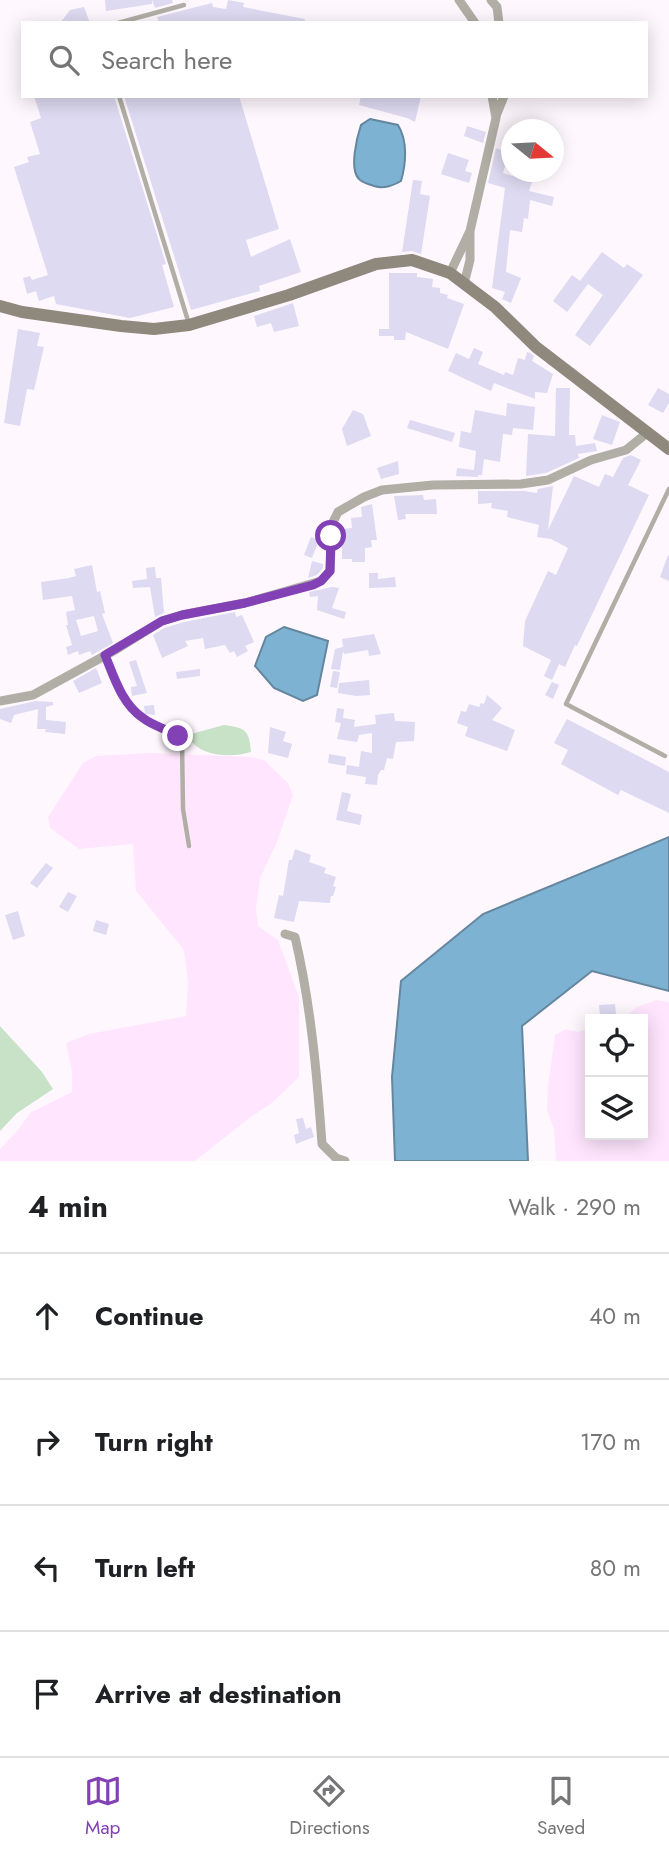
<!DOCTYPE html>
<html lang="en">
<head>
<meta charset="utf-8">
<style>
	:root { --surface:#fff; --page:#f2f2f2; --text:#202124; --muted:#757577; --line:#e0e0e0; --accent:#8341b6 }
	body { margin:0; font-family:Jost,sans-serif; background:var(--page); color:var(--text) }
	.controls { position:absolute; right:21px; bottom:21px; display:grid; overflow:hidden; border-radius:0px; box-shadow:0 4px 18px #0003 }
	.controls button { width:63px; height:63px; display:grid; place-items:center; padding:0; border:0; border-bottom:2px solid var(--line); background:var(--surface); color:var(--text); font:35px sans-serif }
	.compass { position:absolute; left:501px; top:119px; width:63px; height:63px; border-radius:50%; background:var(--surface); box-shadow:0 4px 18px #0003; rotate:108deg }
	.stop { position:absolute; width:21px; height:21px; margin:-16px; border:5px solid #8341b6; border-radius:50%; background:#fff }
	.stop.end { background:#8341b6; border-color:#fff; box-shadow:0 2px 7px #0008 }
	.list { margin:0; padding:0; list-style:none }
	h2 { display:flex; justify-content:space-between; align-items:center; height:91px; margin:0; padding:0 28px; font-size:30px }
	h2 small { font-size:23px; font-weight:400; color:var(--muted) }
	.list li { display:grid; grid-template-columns:46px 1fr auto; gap:21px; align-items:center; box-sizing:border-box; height:126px; padding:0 28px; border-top:2px solid var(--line) }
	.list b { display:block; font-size:26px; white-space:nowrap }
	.list em { font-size:23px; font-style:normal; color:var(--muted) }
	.icon { flex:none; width:38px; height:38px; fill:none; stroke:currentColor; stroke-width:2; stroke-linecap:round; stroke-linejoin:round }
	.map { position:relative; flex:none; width:669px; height:1161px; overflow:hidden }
	.search { position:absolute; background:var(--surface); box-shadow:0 4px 18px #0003; left:21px; right:21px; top:21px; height:77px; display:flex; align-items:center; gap:18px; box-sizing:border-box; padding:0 24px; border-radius:0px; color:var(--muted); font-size:26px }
	.sheet { height:595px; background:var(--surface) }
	nav { display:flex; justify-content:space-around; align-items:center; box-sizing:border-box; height:98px; border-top:2px solid var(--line); background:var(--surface); font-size:19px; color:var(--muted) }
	nav a { display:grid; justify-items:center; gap:4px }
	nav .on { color:var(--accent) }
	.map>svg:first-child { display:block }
	.built { fill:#ffe6fe }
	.green { fill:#c8e2c7 }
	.water { fill:#7eb2d2; stroke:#64869f; stroke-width:2 }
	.building { fill:#dddaf1; fill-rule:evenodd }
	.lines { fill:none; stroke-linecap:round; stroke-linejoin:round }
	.lane { stroke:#b1aea5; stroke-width:4.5 }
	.street { stroke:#b1aea5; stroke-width:9 }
	.secondary { stroke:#8e897c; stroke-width:12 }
	.route { stroke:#8341b6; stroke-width:9 }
</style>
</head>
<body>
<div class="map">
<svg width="669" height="1161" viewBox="0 0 669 1161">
	<rect width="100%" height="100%" fill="#fff7fe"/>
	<g class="built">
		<path d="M151,753L250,757L264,760L288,783L293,795L277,842L260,878L256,909L258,926L278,940L299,997V1077L273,1102L248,1119L195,1161H0V1149L18,1130L30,1113L72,1092V1072L66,1043L89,1034L186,1016L188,982L184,950L136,891L133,844L79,849L50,828L48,817L83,763L96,756Z"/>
		<path d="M656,1000L669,1002V1161H556L554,1129L547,1110L548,1087L555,1035L566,1029L578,1032L590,1028V1135H643V1019H619L625,1018L637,1007Z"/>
	</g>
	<g class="green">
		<path d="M224,725C245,728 249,729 251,752C231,758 200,757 189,738L191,734Z"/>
		<path d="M0,1026L42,1072L53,1089L17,1113L0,1131Z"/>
	</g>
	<g class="water">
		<path d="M370,119L398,125C408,141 406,164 401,181C392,186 384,189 374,186C369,184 362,183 359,179C349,169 357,137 361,125Z"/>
		<path d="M284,627L328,641L317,695L303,701L274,688L255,666L266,637Z"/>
		<path d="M669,837V991L592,971L522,1026L528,1161H395L392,1077L401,981L483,914Z"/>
	</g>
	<g class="building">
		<path d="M105,0H152V4L106,11Z"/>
		<path d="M152,0H172L173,3L155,8Z"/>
		<path d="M228,0L244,3L243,7L305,19L304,23H159L157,17L212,3L213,7L226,9Z"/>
		<path d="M84,7L90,23H60L70,10Z"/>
		<path d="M34,96H114L166,264L162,265L174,307L130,318L56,304L54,296L39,301L36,291L27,294L23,278L30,276L32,280L48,275L14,167L29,162L27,157L40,154L30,122L41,118Z"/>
		<path d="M124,96H239L279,229L246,240L251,257L290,239L301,272L259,286L260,291L191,310Z"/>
		<path d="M361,96H421L415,122L407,118L359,105Z"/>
		<path d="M467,126L486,132L483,143L464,136Z"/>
		<path d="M496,148L509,153L503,173L519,178L521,172L530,174L528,180L532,182L529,191L554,197L552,206L530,200L528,219L524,218L522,232L510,230L506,272L521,278L511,303L502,299L505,292L492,288L505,188L488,183Z"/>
		<path d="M448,153L469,160L465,171L472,173L469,183L441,174Z"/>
		<path d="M413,180L422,181L420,194L430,196L421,254L412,251L402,252Z"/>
		<path d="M602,252L624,268L627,264L643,275L590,346L575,335L603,295L588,284L567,312L553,301L572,275L580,281Z"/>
		<path d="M389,273H417V277L433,279L432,287L440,288V293L448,295L447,298L464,304L448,349L406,332L405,340H394V336H379V329H389Z"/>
		<path d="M293,303L299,326L274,332L271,323L257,327L254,316Z"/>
		<path d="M18,329L40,333L37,346L44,347L34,390L27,389L20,426L4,423Z"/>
		<path d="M474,348L483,352L478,364L504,375L505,372L513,375L518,358L525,360L527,352L530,353L534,356L532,361L553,374L547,393L535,392V399L494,383L491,391L448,371L456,353L469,359Z"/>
		<path d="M556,388H570L569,435H575L576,446L595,443L597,451L578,454L579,458L546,473L526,476L528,434L555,436Z"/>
		<path d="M658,388L669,394V403L663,413L648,405Z"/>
		<path d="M507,403L535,407L533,430L513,428L512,435L503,434L500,462L484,459L482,475H478V477L456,476L457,468L474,470L476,451L459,447L461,431L471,433L475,410L506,416Z"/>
		<path d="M353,410L363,414L371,436L347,446L342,429Z"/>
		<path d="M602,415L620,422L612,445L593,439Z"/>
		<path d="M410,420L455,433L452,442L407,428Z"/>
		<path d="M631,455L641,460L628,485L649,495L577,646L575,645L565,667L559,664L552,680L544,676L551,660L523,646L525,621L548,571L556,575L568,548L551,539L537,537L539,525L507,517L508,511L491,508L492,503L478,504V491H524L537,493L538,489L553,486L548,530L574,476L599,487L605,474L613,477L623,458Z"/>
		<path d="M398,461L399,474L381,479L377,468Z"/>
		<path d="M423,495L424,500L436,499L437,514H405L406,519L398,520L394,496Z"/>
		<path d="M372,504L377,540H371L372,547L365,548V562H352V559H342V529L352,528L351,518L362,517L361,507Z"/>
		<path d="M311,537L319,540L312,558L304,555Z"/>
		<path d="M668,555L669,556V581L660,577Z"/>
		<path d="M312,561L323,564V568L317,575L308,578Z"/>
		<path d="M92,565L97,592L100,591L105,613L102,614L113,643L92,655L90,651L79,655L78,651L68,655L66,647L72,645L66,625H68L66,612L75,610L72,596L43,600L41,582L69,578L76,576L74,569ZM94,616L98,631L81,636L76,620Z"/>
		<path d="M155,567L156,578H161L164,613L155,617L150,587L133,588L132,581L147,579L146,568Z"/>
		<path d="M369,573H378V579L395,577L396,587L369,588Z"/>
		<path d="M332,587L339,588L332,608L346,612L344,619L317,610L318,596L310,597L309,592Z"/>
		<path d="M235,612L236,617L242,615L254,642L245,646L248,651L237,657L234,651L230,653L225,645L205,649L203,638L185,641L188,646L162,658L153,635L164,628L184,622Z"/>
		<path d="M374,634L381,654L369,656L368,650L344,654L343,651L340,670L331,669L335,649L343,647L342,639Z"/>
		<path d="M136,660L147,693L132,696L131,687L137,686L129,662Z"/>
		<path d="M96,668L102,683L79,693L73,681Z"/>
		<path d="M200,669V676L177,679L176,672Z"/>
		<path d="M333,671L340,672L337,688L330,687Z"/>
		<path d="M369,680L370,695L356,696L338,693L339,683Z"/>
		<path d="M552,682L559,685L553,699L545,695Z"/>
		<path d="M487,695L502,708L492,720L515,730L507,751L465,736L468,727L457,723L461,711L466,712L469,704L479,707L481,703L484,704Z"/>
		<path d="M36,701L53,702V705L46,707V720L66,722L65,734L45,732L46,729H37L38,709L14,715L11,723L0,719V709Z"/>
		<path d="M154,705L155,715L145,714L144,706Z"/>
		<path d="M337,708L344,709L343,718L355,720L354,727L376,724L375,715L394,713L395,721L415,722L414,741L396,742L393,759L387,758L384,770H381L378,775L377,785L365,784L366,777L346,774L347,765L359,767L361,751L372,753V733L359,735L357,742L337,739L341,723L335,722Z"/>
		<path d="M567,719L669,772V813L621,790L618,795L561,764L568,750L554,743Z"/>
		<path d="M270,727L286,732L283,741L292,744L288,758L268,753Z"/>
		<path d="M329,754L346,757L345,766L328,763Z"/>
		<path d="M342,792L351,794L347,811L362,815L360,825L336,820Z"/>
		<path d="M295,849L311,855L309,862L326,868L324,873L336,877L333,886L336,887L333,896H331L330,903L299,901L294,922L274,918L279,895L283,896L289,860H292Z"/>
		<path d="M46,863L53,868L37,888L30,883Z"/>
		<path d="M68,892L77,896L68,912L59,907Z"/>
		<path d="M18,911L25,936L13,940L5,915Z"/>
		<path d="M96,920L109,924L106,935L93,931Z"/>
		<path d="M615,1004L616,1014L600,1015L599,1005Z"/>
		<path d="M303,1118L306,1129L311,1127L314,1137L296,1144L294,1135L299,1133L296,1119Z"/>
	</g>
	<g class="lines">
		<g class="lane">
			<path d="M118,23L184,5"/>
			<path d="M119,96L189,324"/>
			<path d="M106,656C115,678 122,706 143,719C157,727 172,729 182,742L183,809L189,846"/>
			<path d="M665,756L566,704L669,489"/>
		</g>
		<g class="street">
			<path d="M459,0L475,23"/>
			<path d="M491,0L497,7L499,23"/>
			<path d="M496,116L504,96"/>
			<path d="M450,273L470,231L496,118L492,96"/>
			<path d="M464,284L470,260V233"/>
			<path d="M0,701L33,695L117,649L162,621L182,615L245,603L321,581L330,571L332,524L338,512L364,497L382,490L433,485L521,484L548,480L591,460L626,450L647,433"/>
			<path d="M285,934L295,937C311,1005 317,1075 322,1144L336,1158L345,1161"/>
		</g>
		<path class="secondary" d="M0,306L22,312L121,326L154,329L189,325L289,295L376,264L412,260L450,273L495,307L536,347L669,449"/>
	</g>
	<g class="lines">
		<path class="route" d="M178,736C167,729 153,726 143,718C122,704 114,677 105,655L162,621L182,615L245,603L313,585L321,581L330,571L331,536"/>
	</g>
</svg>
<div class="controls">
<button><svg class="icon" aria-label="locate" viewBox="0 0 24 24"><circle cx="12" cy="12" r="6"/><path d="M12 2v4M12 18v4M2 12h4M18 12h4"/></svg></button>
<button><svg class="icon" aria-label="layers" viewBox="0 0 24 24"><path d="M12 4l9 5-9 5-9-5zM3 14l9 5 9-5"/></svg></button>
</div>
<svg class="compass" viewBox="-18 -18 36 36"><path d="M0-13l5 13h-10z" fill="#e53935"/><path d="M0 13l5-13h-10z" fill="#757577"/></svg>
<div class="stop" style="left:331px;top:536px"></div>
<div class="stop end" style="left:178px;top:736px"></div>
<div class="search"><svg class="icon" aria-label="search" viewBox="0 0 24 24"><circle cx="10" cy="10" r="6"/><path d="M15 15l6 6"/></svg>Search here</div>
</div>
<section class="sheet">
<h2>4 min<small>Walk · 290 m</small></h2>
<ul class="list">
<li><svg class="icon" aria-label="ahead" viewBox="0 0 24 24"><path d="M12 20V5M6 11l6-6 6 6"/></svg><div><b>Continue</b></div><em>40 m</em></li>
<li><svg class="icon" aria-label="right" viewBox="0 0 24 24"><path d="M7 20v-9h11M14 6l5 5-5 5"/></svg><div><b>Turn right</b></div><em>170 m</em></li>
<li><svg class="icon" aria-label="left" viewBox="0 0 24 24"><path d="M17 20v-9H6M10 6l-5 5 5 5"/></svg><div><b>Turn left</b></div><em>80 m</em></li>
<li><svg class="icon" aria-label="arrive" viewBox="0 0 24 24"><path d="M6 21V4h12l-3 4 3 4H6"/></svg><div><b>Arrive at destination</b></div></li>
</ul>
</section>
<nav>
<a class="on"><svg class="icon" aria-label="map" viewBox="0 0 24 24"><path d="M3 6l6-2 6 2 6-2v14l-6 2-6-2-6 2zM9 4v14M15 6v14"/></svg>Map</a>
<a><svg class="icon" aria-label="directions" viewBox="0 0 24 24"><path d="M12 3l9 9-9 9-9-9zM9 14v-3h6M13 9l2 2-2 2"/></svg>Directions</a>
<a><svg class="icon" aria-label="saved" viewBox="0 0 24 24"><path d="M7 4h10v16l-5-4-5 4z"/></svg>Saved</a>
</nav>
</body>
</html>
